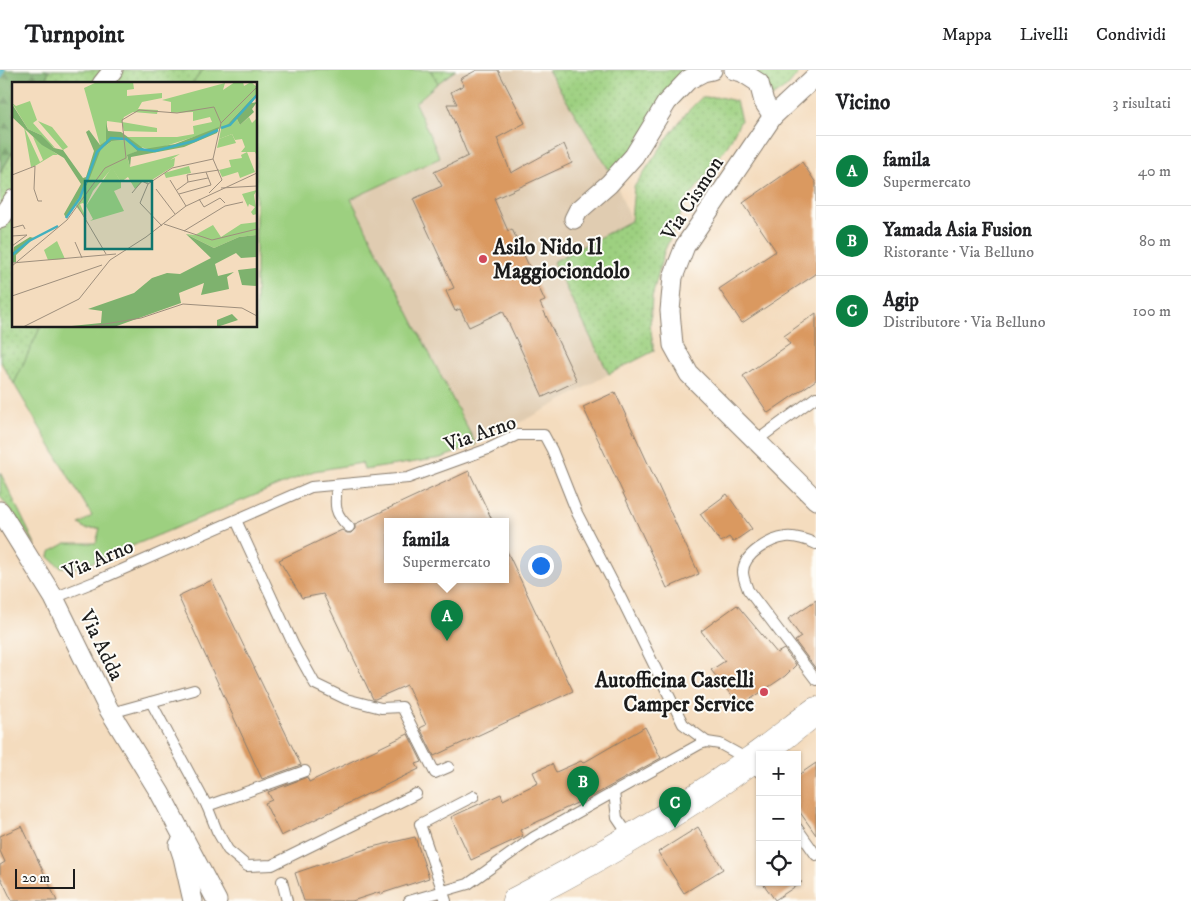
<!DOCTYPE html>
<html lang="it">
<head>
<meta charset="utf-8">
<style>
	:root { --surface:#fff; --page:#f2f2f2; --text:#202124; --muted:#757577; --line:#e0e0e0; --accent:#0b8043 }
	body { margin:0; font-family:"IM FELL DW Pica",serif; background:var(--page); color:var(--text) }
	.controls { position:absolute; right:15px; bottom:15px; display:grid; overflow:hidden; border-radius:0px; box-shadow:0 1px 4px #0004 }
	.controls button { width:45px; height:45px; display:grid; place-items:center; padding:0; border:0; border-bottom:1px solid var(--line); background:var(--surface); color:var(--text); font:25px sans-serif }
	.scale { position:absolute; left:15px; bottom:12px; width:60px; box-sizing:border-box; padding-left:5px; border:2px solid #1c1c1c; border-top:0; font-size:14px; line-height:18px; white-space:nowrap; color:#1c1c1c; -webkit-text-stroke:4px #fdfcf7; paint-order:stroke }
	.you { position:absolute; left:540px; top:495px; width:18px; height:18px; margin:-12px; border:4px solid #fff; border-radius:50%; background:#1a73e8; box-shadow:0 0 0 8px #1a73e833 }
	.badge { display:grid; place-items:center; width:32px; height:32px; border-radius:50%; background:var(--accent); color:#fff; font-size:16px; font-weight:700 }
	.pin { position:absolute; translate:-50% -41px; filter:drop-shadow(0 1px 2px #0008) }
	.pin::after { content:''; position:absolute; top:26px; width:18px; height:15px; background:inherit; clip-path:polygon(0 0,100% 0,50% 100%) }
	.popup { position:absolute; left:384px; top:448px; width:125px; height:65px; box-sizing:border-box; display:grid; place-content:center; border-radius:0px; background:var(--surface); filter:drop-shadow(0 1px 4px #0005); font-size:16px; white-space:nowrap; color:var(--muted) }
	.popup b { font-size:19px; color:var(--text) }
	.popup::after { content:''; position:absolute; left:50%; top:100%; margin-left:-10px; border:10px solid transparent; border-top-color:var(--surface) }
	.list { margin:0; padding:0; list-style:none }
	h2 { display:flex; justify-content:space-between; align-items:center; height:65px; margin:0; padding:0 20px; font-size:21px }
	h2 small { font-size:16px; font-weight:400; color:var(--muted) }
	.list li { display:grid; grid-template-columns:32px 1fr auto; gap:15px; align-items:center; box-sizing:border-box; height:70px; padding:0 20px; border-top:1px solid var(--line) }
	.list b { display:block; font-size:19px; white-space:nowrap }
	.list p { margin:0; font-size:16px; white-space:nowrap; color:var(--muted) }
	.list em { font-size:16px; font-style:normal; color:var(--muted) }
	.icon { flex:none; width:28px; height:28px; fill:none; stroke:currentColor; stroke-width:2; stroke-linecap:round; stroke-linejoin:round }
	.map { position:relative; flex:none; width:816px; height:831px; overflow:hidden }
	header { display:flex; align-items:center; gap:30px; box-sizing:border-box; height:70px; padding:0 25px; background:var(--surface); border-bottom:1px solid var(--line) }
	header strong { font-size:24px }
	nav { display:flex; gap:28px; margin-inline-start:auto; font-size:18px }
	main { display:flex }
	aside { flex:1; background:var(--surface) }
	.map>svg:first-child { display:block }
	.built { fill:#e0ccb1 }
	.grass { fill:url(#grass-dots); stroke:#5c764e }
	.forest { fill:url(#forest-firs); stroke:#4d6745 }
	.park { fill:#9dd080; stroke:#5c764e }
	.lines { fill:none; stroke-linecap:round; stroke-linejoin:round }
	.stream { stroke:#42b0bf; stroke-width:6 }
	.building { fill:#da9960 }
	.service-casing { stroke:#887c6d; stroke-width:12 }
	.minor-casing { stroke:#887c6d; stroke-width:21 }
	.primary-casing { stroke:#887c6d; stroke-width:29 }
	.service { stroke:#fff; stroke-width:10 }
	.minor { stroke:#fff; stroke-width:19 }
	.primary { stroke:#fff; stroke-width:28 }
	.poi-dot { fill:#d1495b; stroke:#fdfcf7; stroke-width:2 }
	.labels { text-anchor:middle; stroke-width:4; stroke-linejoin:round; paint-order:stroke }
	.street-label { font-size:21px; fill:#1c1c1c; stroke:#fdfcf7 }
	.poi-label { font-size:21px; font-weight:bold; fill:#1c1c1c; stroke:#fdfcf7; text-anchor:start }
	.inset-river { fill:none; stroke:#42b0bf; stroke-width:2.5 }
	.inset-road { fill:none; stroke:#9e8f7d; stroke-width:1 }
	.view { fill:#0f766e; fill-opacity:0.15; stroke:#0f766e; stroke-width:2.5 }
	.inset-edge { fill:none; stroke:#1c1c1c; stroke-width:2.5 }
</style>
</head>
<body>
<header>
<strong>Turnpoint</strong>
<nav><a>Mappa</a><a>Livelli</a><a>Condividi</a></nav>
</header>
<main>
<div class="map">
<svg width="816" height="831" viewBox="0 0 816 831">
	<defs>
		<pattern id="grass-dots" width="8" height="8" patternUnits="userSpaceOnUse" patternTransform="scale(1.25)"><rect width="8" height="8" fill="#9dd080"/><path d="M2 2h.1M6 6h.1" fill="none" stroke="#87b26e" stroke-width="1.8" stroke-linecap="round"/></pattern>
		<pattern id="forest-firs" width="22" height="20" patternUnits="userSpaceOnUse" patternTransform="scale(1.25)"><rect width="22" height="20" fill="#7eb26e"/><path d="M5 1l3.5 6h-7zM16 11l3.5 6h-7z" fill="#66905a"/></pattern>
	</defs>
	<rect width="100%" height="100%" fill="#fdfcf7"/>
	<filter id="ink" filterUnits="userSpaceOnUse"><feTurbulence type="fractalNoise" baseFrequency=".02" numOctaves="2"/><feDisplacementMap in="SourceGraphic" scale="10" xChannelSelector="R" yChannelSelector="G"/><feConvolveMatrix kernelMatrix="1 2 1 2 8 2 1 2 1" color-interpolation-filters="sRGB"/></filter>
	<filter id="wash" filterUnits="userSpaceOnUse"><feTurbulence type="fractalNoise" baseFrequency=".0096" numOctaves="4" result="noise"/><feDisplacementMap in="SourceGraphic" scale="20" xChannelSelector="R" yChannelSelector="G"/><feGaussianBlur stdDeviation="1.12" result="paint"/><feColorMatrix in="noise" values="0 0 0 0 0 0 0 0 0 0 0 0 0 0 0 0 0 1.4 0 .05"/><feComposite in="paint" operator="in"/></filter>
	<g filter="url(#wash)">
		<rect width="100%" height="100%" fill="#f4dcbe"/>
		<path class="built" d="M456,0H548L614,108L631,151L553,193L609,304L550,337L476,375L351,129L440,88L415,32L438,13Z"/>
		<g class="grass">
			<path d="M49,0H203L192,14H44Z"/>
			<path d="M430,0H456L438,13Z"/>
			<path d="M548,0H712L703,2L614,108Z"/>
			<path d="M734,0H801L788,16L764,32Z"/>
			<path d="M719,27L736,31L741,50L728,75L686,132L664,182L652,227L650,255L654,281L609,304L553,192L631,151L634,117L668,67L687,42L701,28Z"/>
			<path d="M14,80V256H41L14,314L0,291V104Z"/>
			<path d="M0,402L36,476L0,426Z"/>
		</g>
		<path class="forest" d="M0,0H49L44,14H14V80L0,103Z"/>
		<path class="park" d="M203,0H430L438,13L415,33L440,88L351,129L476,375L441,388L364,400L362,393L314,401L81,497H60L49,487L50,482L66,473H96L100,458L86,459L79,454L92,446L14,314L41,256H256V14H192Z"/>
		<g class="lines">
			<path class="stream" d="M0,6L2,0"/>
		</g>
		<g id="blocks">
			<g class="building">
				<path d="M477,0H498L525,53L497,68L511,103L564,74L572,93L494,129L508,161L512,159L545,231L540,233L577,311L543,327L503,241L469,257L460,239L455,241L446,221L454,218L413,129L442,116L434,102L468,86L447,34H457L451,22L464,15L460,9Z"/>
				<path d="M802,92L816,113V204L742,253L719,219L776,181L743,133Z"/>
				<path d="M816,243V310L768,343L743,306L790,274L784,266Z"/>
				<path d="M615,322L699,504L667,518L583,337Z"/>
				<path d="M469,401L493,452H388V510H506V479L573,621L434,686L420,658L426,655L407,615L375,629H373L323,524L302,528L279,490L342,460L347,463H351L355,459V454Z"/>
				<path d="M727,424L752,459L733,472L729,467L721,472L700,444Z"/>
				<path d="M212,510L301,695L262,709L178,526Z"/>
				<path d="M816,530V599L795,571L801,567L788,549Z"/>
				<path d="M737,535L777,583L784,579L796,595L785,606L745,633L731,625L711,600L725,591L701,561Z"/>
				<path d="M645,657L661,688L598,723L520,760L523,766L471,790L451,747L501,724L503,730L538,713L533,702L552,694L556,702L581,691L583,693Z"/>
				<path d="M408,664L422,692L416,694L419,699L281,766L265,733L272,730L268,722L307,707L309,712Z"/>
				<path d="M816,693V765L797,738V706Z"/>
				<path d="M22,756L57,831H12L0,806V795L5,792L0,781V766Z"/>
				<path d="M698,757L723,799L684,823L658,782Z"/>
				<path d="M415,767L429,808L380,824V822L352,831H304L295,803L372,777Z"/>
				<path d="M762,812H802L775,830Z"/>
			</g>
		</g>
	</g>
	<g filter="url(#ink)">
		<use href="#blocks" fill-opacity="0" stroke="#887c6d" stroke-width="1"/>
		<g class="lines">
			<g class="service-casing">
				<g id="service">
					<path d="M756,371L816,327"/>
					<path d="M337,415C335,434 333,443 349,457"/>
					<path d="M236,450L294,576L315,614L346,629L381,638L402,637L435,703L449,697"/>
					<path d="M816,474C808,470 795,466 786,467C770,469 743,484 743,502C743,508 746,514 748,520L816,610"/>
					<path d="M54,528L94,512L311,417L408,408L488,379L517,365H544L552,380L577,443L621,528L683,654L707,672L720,674L751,691L760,703"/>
					<path d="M151,632L207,736L217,761L228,780L247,796L272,795L416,724"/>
					<path d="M111,643L194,620"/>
					<path d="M614,722L617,748L630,767"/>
					<path d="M207,736L305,701"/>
					<path d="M797,758L816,785"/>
					<path d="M282,811L287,831"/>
					<path d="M409,831L468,814L534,767L700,674L707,672"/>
					<path d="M446,831L420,754L474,726"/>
				</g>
			</g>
			<g class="minor-casing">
				<g id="minor">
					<path d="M734,0L742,2L759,13L764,32L773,46"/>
					<path d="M816,6L773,46L685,176L673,207L670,241L673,275L689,304L816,430"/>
					<path d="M102,14L113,0"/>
					<path d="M0,149L14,129"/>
					<path d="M574,149L578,141L609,114L634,86L667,32L688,10L703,2L712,0"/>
					<path d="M0,441L54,528L108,638L160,723L217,831"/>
					<path d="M179,775L183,787L193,831"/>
				</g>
			</g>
			<g class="primary-casing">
				<path id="primary" d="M516,831C596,790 676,744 750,691C773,675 794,657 816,641"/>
			</g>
			<use href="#service" class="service"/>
			<use href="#minor" class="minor"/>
			<use href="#primary" class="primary"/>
		</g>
	</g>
	<g class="poi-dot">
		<circle cx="483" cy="189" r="5"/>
		<circle cx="764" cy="622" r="5"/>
	</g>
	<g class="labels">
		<g class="street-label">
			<text transform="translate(692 128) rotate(-57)" y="7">Via Cismon</text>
			<text transform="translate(480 363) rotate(-19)" y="7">Via Arno</text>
			<text transform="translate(98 489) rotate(-23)" y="7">Via Arno</text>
			<text transform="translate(102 575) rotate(64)" y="7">Via Adda</text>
		</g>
		<g class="poi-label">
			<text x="493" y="184">Asilo Nido Il<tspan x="493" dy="24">Maggiociondolo</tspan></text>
			<text x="754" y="617" text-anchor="end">Autofficina Castelli<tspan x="754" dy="24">Camper Service</tspan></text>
		</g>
	</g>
	<g transform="translate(12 12)">
		<rect width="245" height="245" fill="#f4dcbe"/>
		<path d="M85,0H121L122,7L115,8V14L150,11V16L130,20L126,27L146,28L145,32L121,30L112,35L110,40L145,46V50L112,49L110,41L95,39L94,60L88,63L72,6ZM223,0H231L232,4L239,0L245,5V11L213,45L141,68L124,64L114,55H165L182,52L181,44L200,40L198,35L181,39V30L159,31V20L150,18L213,1L211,8ZM18,19L25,38L21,41L44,67L29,56V53L16,47L0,21L4,24ZM237,35L240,41L245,36V74L243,70H229L233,65L230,57L223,58L220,52L207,57L209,47L225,37L228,43ZM26,39L40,45L56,65L51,68ZM12,45L28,80L31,78L21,55L46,73H41L23,84L19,85ZM114,58L125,69L115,74L118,85L168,72L158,78L163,76L162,84L135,101L132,98L123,107L116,95L109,100L100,86L81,109L74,124L71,121L68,122L75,138L63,123L75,103L82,80L89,67L100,59ZM235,70L243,90L228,96L226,90L210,95L207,88L219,85L217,78L230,76L229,73ZM245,108L242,113L245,132L241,133L239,130L243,125L237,122L236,125L230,112ZM245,140V153L227,155L202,166L174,152L183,153L201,143L209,155L229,142ZM45,159L53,177L36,178L32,168Z" fill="#9dd080"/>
		<path d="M245,11L240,21L245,20L240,27L242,30L228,43L225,37L213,45ZM0,22L16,47L29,53L42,66L51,68L71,96L74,95L82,69L74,50L77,48L88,63L94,59V40L96,49L109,50L132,67L163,62L207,45L205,51L172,65L119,75L118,85L115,73L125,69L114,58L100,59L89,67L75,103L54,136L52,132L69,102L52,76L30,63L1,36ZM174,152L202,166L227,155L245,153V175L229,176L224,171L203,182L206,194L222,190L215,195L217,207L189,213L192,201L167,211L169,221L102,245H50L89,241L90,229L76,227L122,211L140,196L155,191L168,192L199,176ZM18,155L22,156L4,173V180H0L2,165ZM245,186V204L230,203L226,188ZM220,232L226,238L205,245V238Z" fill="#7eb26e"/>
		<path d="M220,52L224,61L205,66L207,57ZM177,84L179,91L154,96L152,91ZM100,85L109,100V106L102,109L112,129L78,139L81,137L74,124Z" fill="#9dd080"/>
		<path class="inset-river" d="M209,46L218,43L245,13M54,136L68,116L85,70L99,56L114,57L126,67L143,69L182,59L206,48M0,173L17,159L46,144"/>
		<path class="inset-road" d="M209,41L245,5M0,93L23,84L22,107L26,119H30M158,98L174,124M176,100L175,93L194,90M209,106L245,104M144,107L163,132M165,108L176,100L196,96M120,111L130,99L136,102M167,112L199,103L194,90L207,88M187,117L192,125L208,116L213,121M65,123L94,172M152,142L200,158L245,147M150,144L128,121L136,102L160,86L201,77M0,146L11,143L13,147M172,149L213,124L231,120M0,154L15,153L0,164M63,160L70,176M0,181L104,172M0,184L55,138L93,86L114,76L110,38L127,28L165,31L202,25L209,41L201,77L210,98L197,111M0,214L90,183M11,245L67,217L98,178L134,155L174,124L245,91M75,245L129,236L171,222L230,226L245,234"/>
		<path class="view" d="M73,99H140V167H73Z"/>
		<rect width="245" height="245" class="inset-edge"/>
	</g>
</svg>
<div class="controls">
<button>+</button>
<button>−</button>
<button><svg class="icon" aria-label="locate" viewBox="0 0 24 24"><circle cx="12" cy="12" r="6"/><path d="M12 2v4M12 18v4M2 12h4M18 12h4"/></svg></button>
</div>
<div class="scale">20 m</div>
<div class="you"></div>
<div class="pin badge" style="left:447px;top:571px">A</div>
<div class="popup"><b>famila</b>Supermercato</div>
<div class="pin badge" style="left:583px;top:737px">B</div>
<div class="pin badge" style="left:675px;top:758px">C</div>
</div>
<aside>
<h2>Vicino<small>3 risultati</small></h2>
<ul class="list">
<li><span class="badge">A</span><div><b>famila</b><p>Supermercato</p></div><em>40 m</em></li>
<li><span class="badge">B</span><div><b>Yamada Asia Fusion</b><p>Ristorante · Via Belluno</p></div><em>80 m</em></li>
<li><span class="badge">C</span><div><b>Agip</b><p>Distributore · Via Belluno</p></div><em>100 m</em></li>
</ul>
</aside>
</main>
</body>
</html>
